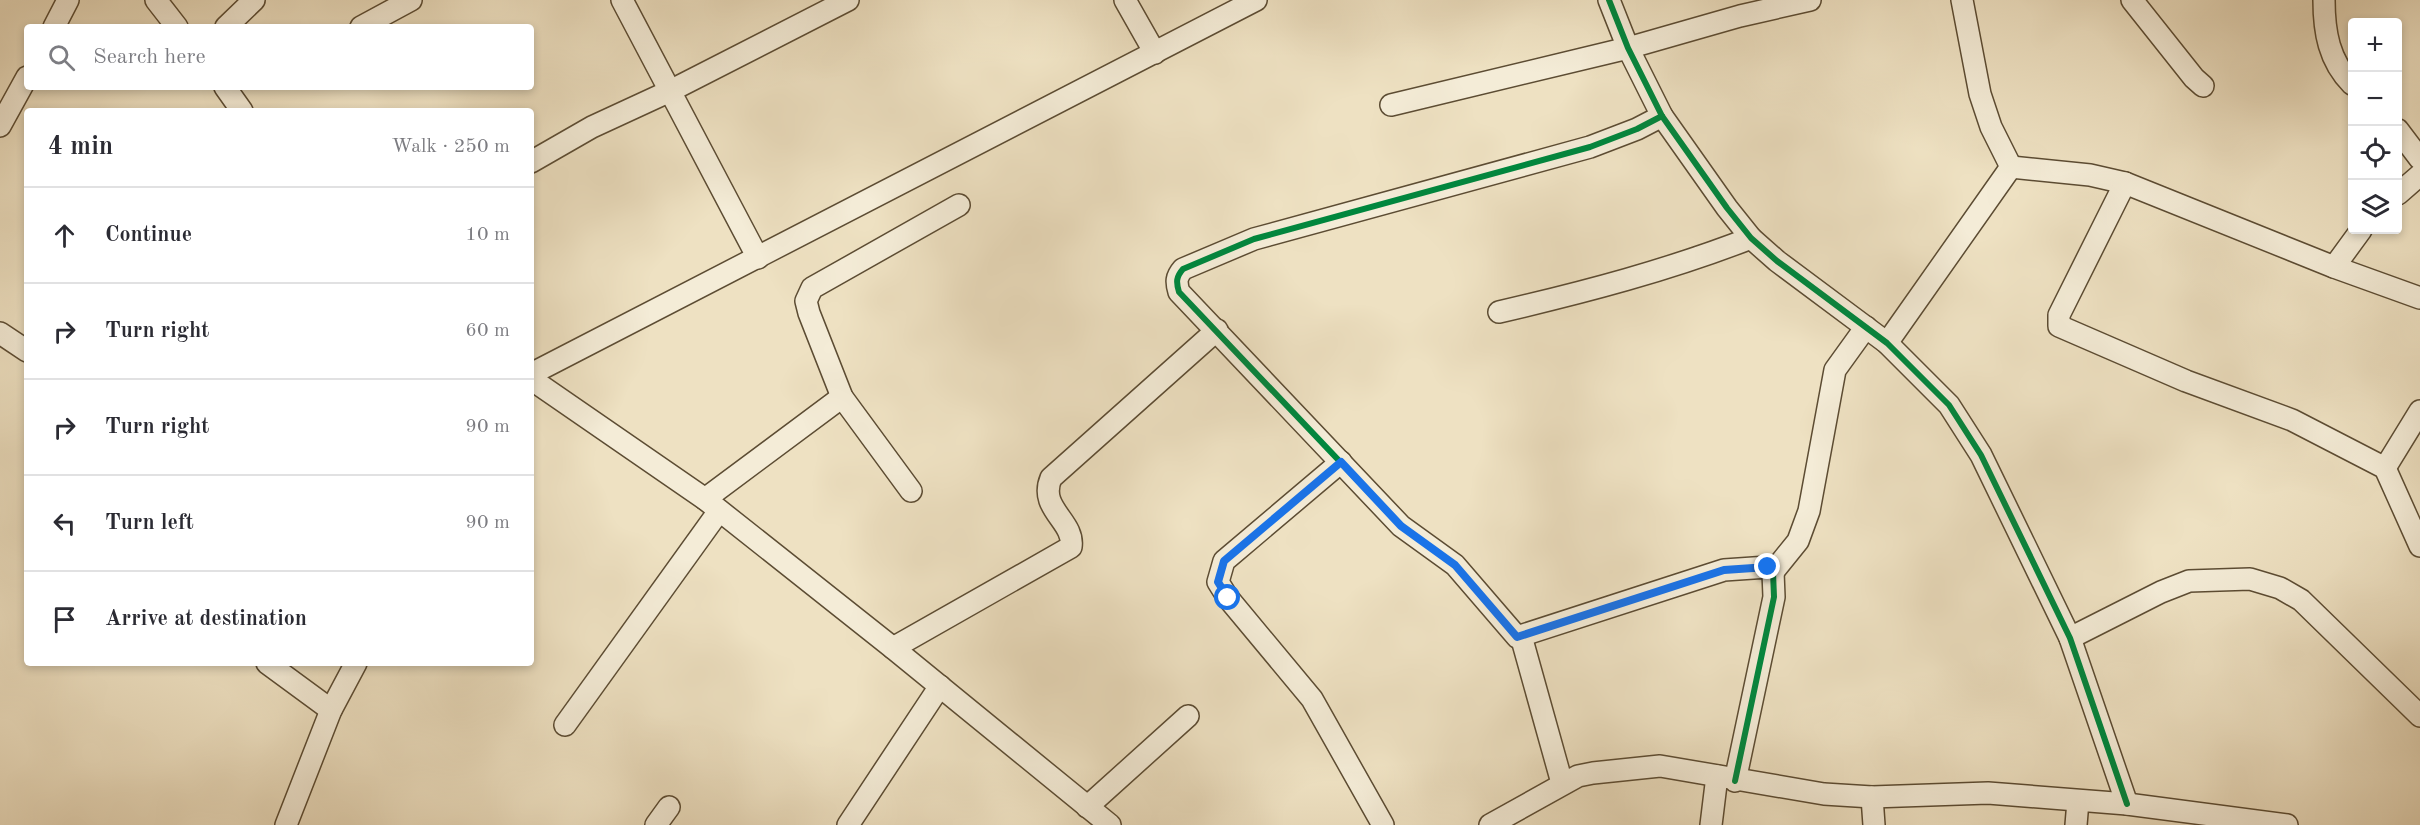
<!DOCTYPE html>
<html lang="en">
<head>
<meta charset="utf-8">
<style>
	:root { --surface:#fff; --page:#f2f2f3; --text:#2b2b33; --muted:#7c7c81; --line:#e1e1e2 }
	body { margin:0; font-family:"Old Standard TT",serif; background:var(--page); color:var(--text) }
	.controls { position:absolute; right:18px; top:18px; display:grid; overflow:hidden; border-radius:6px; box-shadow:0 3px 9px #0003 }
	.controls button { width:54px; height:54px; display:grid; place-items:center; padding:0; border:0; border-bottom:2px solid var(--line); background:var(--surface); color:var(--text); font:30px sans-serif }
	.stop { position:absolute; width:18px; height:18px; margin:-14px; border:4px solid #1a73e8; border-radius:50%; background:#fff }
	.stop.end { background:#1a73e8; border-color:#fff; box-shadow:0 2px 6px #0008 }
	.list { margin:0; padding:0; list-style:none }
	h2 { display:flex; justify-content:space-between; align-items:center; height:78px; margin:0; padding:0 24px; font-size:26px }
	h2 small { font-size:20px; font-weight:400; color:var(--muted) }
	.list li { display:grid; grid-template-columns:39px 1fr auto; gap:18px; align-items:center; box-sizing:border-box; height:96px; padding:0 24px; border-top:2px solid var(--line) }
	.list b { display:block; font-size:22px; white-space:nowrap }
	.list em { font-size:20px; font-style:normal; color:var(--muted) }
	.icon { flex:none; width:33px; height:33px; fill:none; stroke:currentColor; stroke-width:2; stroke-linecap:round; stroke-linejoin:round }
	.map { position:relative; flex:none; width:2420px; height:825px; overflow:hidden }
	.search { position:absolute; background:var(--surface); box-shadow:0 3px 9px #0003; left:24px; top:24px; width:510px; height:66px; display:flex; align-items:center; gap:15px; box-sizing:border-box; padding:0 21px; border-radius:6px; color:var(--muted); font-size:22px }
	.panel { position:absolute; background:var(--surface); box-shadow:0 3px 9px #0003; left:24px; top:108px; width:510px; height:558px; border-radius:6px }
	.map>svg:first-child { display:block }
	.lines { fill:none; stroke-linecap:round; stroke-linejoin:round }
	.minor-casing { stroke:#5c4c33; stroke-width:24 }
	.minor { stroke:#f4ecd7; stroke-width:21 }
	.cycleway-casing { stroke:#f4ecd7; stroke-width:10 }
	.cycleway { stroke:#00873e; stroke-width:6 }
	.route { stroke:#1a73e8; stroke-width:8 }
</style>
</head>
<body>
<div class="map">
<svg width="2420" height="825" viewBox="0 0 2420 825">
	<rect width="100%" height="100%" fill="#eee1c2"/>
	<filter id="stains"><feTurbulence type="fractalNoise" baseFrequency=".00333" numOctaves="4"/><feColorMatrix values="0 0 0 0 .2 0 0 0 0 .09 0 0 0 0 .02 0 0 0 .5 -.17"/></filter>
	<radialGradient id="worn" r=".72"><stop offset=".6" stop-color="#630" stop-opacity="0"/><stop offset="1" stop-color="#630" stop-opacity=".3"/></radialGradient>
	<g class="lines">
		<g class="minor-casing">
			<g id="minor">
				<path d="M156,0L177,27"/>
				<path d="M622,0L758,258"/>
				<path d="M1125,0L1155,53"/>
				<path d="M1609,0L1628,48L1662,116L1727,208L1751,238L1777,261L1887,343L1949,405L1981,455L2070,638L2127,804"/>
				<path d="M1962,0L1980,94L1991,127L2011,167"/>
				<path d="M2132,0L2194,78L2203,86"/>
				<path d="M2324,0C2324,32 2329,61 2352,84"/>
				<path d="M54,27L68,0"/>
				<path d="M226,27L254,0"/>
				<path d="M361,27L411,0"/>
				<path d="M225,87L242,111"/>
				<path d="M1391,105L1628,48L1740,16L1810,0"/>
				<path d="M1662,116L1637,129L1590,147L1254,239L1183,269C1176,277 1176,282 1179,292L1401,526L1455,565L1517,637L1724,570L1768,567L1773,572L1774,597L1735,781"/>
				<path d="M0,126L27,77"/>
				<path d="M2398,130L2420,159"/>
				<path d="M531,162L592,127L670,91L848,0"/>
				<path d="M2011,167L2090,175L2125,183L2334,267L2420,298"/>
				<path d="M2125,183L2059,315V326L2186,381L2292,420L2385,468L2420,546"/>
				<path d="M2398,194L2420,175"/>
				<path d="M2334,267L2361,230"/>
				<path d="M1499,312C1585,292 1669,270 1751,238"/>
				<path d="M0,333L27,351"/>
				<path d="M1887,343L2011,167"/>
				<path d="M531,374L1256,0"/>
				<path d="M531,379L705,499L893,648L1110,825"/>
				<path d="M1341,462L1224,561L1218,582L1228,598L1312,699L1383,825"/>
				<path d="M2385,468L2420,411"/>
				<path d="M911,491L842,397L809,313L806,301L812,288L959,205"/>
				<path d="M705,499L842,397"/>
				<path d="M1773,572L1798,541L1809,511L1835,370L1866,327"/>
				<path d="M1521,636L1562,783"/>
				<path d="M2070,638L2161,592L2189,581L2250,579L2280,588L2301,600L2420,716"/>
				<path d="M893,648L1071,547C1075,521 1038,509 1051,478L1217,330"/>
				<path d="M267,663L331,710"/>
				<path d="M565,725L719,511"/>
				<path d="M1872,797L1874,825"/>
				<path d="M1087,807L1188,716"/>
				<path d="M286,825L331,710L356,663"/>
				<path d="M656,825L669,807"/>
				<path d="M848,825L940,686"/>
				<path d="M1490,825L1578,776L1593,773L1660,766L1824,794L1872,797L1988,793L2127,804L2287,825"/>
				<path d="M1711,825L1717,776"/>
				<path d="M2076,825L2078,801"/>
			</g>
		</g>
		<use href="#minor" class="minor"/>
		<g class="cycleway-casing">
			<g id="cycleway">
				<path d="M1609,0L1628,48L1662,116L1727,208L1751,238L1777,261L1887,343L1949,405L1981,455L2070,638L2127,804"/>
				<path d="M1662,116L1637,129L1590,147L1254,239L1183,269C1176,277 1176,282 1179,292L1401,526L1455,565L1517,637L1724,570L1768,567L1773,572L1774,597L1735,781"/>
			</g>
		</g>
		<use href="#cycleway" class="cycleway"/>
	</g>
	<g class="lines">
		<path class="route" d="M1228,598L1218,582L1224,561L1341,462L1401,526L1455,565L1517,637L1724,570L1768,567"/>
	</g>
	<rect width="100%" height="100%" filter="url(#stains)"/>
	<rect width="100%" height="100%" fill="url(#worn)"/>
</svg>
<div class="controls">
<button>+</button>
<button>−</button>
<button><svg class="icon" aria-label="locate" viewBox="0 0 24 24"><circle cx="12" cy="12" r="6"/><path d="M12 2v4M12 18v4M2 12h4M18 12h4"/></svg></button>
<button><svg class="icon" aria-label="layers" viewBox="0 0 24 24"><path d="M12 4l9 5-9 5-9-5zM3 14l9 5 9-5"/></svg></button>
</div>
<div class="stop" style="left:1228px;top:598px"></div>
<div class="stop end" style="left:1768px;top:567px"></div>
<div class="search"><svg class="icon" aria-label="search" viewBox="0 0 24 24"><circle cx="10" cy="10" r="6"/><path d="M15 15l6 6"/></svg>Search here</div>
<section class="panel">
<h2>4 min<small>Walk · 250 m</small></h2>
<ul class="list">
<li><svg class="icon" aria-label="ahead" viewBox="0 0 24 24"><path d="M12 20V5M6 11l6-6 6 6"/></svg><div><b>Continue</b></div><em>10 m</em></li>
<li><svg class="icon" aria-label="right" viewBox="0 0 24 24"><path d="M7 20v-9h11M14 6l5 5-5 5"/></svg><div><b>Turn right</b></div><em>60 m</em></li>
<li><svg class="icon" aria-label="right" viewBox="0 0 24 24"><path d="M7 20v-9h11M14 6l5 5-5 5"/></svg><div><b>Turn right</b></div><em>90 m</em></li>
<li><svg class="icon" aria-label="left" viewBox="0 0 24 24"><path d="M17 20v-9H6M10 6l-5 5 5 5"/></svg><div><b>Turn left</b></div><em>90 m</em></li>
<li><svg class="icon" aria-label="arrive" viewBox="0 0 24 24"><path d="M6 21V4h12l-3 4 3 4H6"/></svg><div><b>Arrive at destination</b></div></li>
</ul>
</section>
</div>
</body>
</html>
